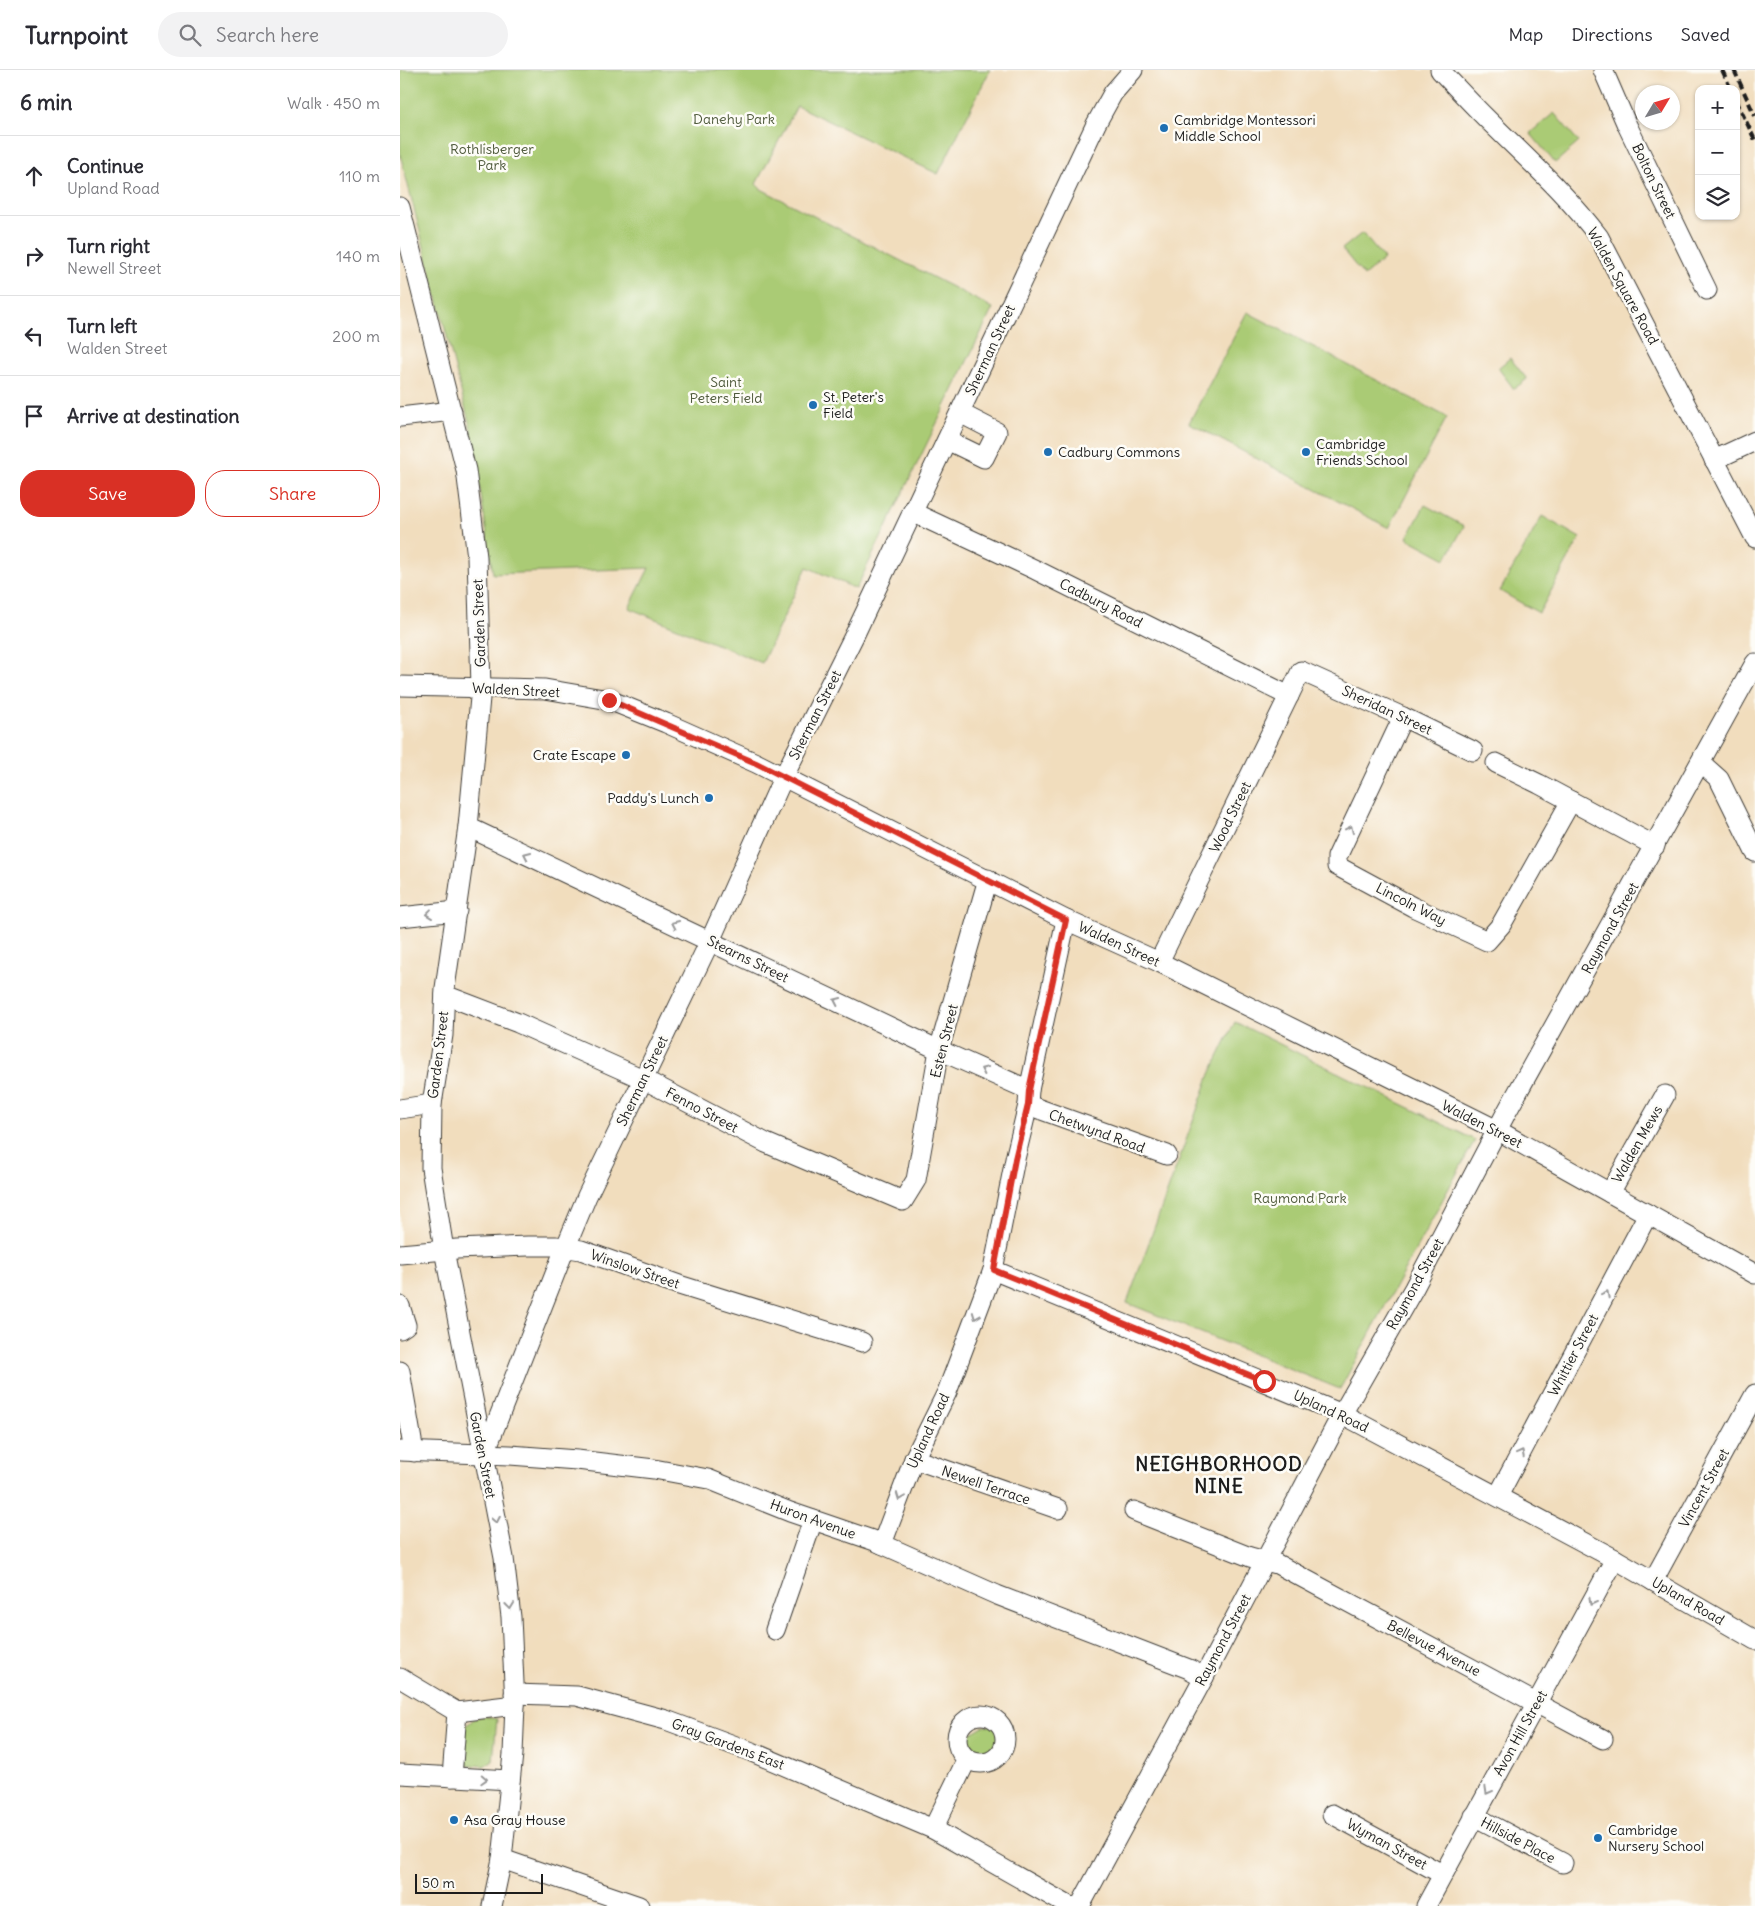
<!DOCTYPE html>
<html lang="en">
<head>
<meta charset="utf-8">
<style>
	:root { --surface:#fff; --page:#f2f2f3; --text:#2b2b33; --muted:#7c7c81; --line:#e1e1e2; --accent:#d93025 }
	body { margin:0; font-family:Delius,sans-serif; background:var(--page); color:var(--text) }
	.controls { position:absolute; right:15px; top:15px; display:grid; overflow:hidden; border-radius:10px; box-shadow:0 1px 4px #0004 }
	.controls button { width:45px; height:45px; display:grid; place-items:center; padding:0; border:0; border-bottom:1px solid var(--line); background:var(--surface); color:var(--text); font:25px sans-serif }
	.compass { position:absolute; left:1235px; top:15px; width:45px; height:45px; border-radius:50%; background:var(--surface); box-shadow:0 1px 4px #0004; rotate:52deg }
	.scale { position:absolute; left:15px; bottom:12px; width:128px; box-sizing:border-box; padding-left:5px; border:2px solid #1c1c1c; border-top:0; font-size:14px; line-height:18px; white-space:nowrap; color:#1c1c1c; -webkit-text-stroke:4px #fdfcf7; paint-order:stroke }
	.stop { position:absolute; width:15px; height:15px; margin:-11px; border:4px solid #d93025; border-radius:50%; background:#fff }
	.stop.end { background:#d93025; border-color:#fff; box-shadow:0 1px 5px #0008 }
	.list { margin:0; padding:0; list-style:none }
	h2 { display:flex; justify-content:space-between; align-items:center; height:65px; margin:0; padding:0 20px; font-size:21px }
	h2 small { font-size:16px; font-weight:400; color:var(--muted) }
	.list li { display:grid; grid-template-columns:32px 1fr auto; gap:15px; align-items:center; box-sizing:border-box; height:80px; padding:0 20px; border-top:1px solid var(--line) }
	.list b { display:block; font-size:19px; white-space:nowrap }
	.list p { margin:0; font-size:16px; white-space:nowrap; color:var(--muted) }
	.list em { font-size:16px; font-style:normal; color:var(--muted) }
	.actions { display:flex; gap:10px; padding:15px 20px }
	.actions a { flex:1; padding:11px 0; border:1px solid var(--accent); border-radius:20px; text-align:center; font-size:18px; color:var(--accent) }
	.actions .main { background:var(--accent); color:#fff }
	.icon { flex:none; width:28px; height:28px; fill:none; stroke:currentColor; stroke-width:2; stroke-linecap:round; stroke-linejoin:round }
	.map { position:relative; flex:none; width:1355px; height:1836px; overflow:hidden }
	header { display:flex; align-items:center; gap:30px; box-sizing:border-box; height:70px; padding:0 25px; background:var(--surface); border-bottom:1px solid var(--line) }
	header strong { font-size:24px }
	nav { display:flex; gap:28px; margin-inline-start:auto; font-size:18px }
	.search { width:350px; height:45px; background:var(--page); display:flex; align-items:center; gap:12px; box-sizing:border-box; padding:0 18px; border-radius:28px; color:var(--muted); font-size:19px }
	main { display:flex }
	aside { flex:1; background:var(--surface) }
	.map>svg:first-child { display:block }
	.green { fill:#aacb74; stroke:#637448 }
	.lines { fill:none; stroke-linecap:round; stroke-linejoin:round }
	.minor-casing { stroke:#3c3934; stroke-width:21 }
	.minor { stroke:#fff; stroke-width:19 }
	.rail { stroke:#1c1c1c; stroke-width:4; stroke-dasharray:8 4; stroke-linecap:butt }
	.oneway { stroke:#999 }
	.route { stroke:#d93025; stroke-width:6 }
	.poi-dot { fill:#1f6fb2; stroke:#fdfcf7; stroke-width:2 }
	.labels { text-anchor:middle; stroke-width:5; stroke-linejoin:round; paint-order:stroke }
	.park-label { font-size:14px; fill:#4e593b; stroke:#fdfcf7 }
	.poi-label { font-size:14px; fill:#1c1c1c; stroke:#fdfcf7; text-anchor:start }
	.street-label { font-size:14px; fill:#1c1c1c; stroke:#fdfcf7 }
	.district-label { font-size:19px; font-weight:bold; letter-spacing:1px; fill:#1c1c1c; stroke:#fdfcf7 }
</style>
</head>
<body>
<header>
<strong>Turnpoint</strong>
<div class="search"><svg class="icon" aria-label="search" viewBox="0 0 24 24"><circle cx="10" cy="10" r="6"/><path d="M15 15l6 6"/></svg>Search here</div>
<nav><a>Map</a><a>Directions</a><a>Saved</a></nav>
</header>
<main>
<aside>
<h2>6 min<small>Walk · 450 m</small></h2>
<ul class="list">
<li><svg class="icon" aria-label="ahead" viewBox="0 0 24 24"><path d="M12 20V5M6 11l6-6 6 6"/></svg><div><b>Continue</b><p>Upland Road</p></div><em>110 m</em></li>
<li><svg class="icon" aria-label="right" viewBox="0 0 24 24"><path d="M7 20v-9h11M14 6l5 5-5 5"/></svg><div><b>Turn right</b><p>Newell Street</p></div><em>140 m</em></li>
<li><svg class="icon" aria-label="left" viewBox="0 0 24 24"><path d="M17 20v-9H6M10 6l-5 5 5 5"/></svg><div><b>Turn left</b><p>Walden Street</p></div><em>200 m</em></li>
<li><svg class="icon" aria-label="arrive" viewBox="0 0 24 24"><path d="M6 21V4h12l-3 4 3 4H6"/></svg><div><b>Arrive at destination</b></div></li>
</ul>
<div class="actions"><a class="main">Save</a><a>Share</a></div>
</aside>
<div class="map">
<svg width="1355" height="1836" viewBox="0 0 1355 1836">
	<rect width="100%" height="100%" fill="#fdfcf7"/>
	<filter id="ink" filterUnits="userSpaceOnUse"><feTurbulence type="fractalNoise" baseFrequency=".02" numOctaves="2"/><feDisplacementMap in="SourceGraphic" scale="10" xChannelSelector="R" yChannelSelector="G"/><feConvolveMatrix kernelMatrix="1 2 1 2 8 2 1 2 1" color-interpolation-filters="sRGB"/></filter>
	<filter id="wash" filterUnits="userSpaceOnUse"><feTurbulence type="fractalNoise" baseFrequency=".0096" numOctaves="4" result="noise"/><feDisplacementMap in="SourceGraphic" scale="20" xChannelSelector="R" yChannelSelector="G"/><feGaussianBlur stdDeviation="1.12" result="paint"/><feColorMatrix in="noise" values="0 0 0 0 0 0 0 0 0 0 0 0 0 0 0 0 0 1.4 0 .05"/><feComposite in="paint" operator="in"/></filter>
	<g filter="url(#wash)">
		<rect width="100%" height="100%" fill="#f1ddbd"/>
		<g class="green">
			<path d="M0,0H590L538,104L397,36L356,114L361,119L593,238L456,519L407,497L362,593L229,538L249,498L93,504L71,360L0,84Z"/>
			<path d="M1154,43L1179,72L1155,93L1130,63Z"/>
			<path d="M962,163L984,189L964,206L942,179Z"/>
			<path d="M847,242L1047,347L989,458L789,353Z"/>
			<path d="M1110,288L1127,309L1114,319L1098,298Z"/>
			<path d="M1025,435L1064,456L1046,489L1007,468Z"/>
			<path d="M1142,446L1180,468L1139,543L1100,521Z"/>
			<path d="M835,952L1075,1070L940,1319L727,1233L810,1004Z"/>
			<path d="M82,1646L97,1649L93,1690L84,1696L60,1694L64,1657L74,1649Z"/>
			<path d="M585,1655L596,1657L603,1671C597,1680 582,1694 570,1684C568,1682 566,1677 564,1674L571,1663Z"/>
		</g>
	</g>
	<g filter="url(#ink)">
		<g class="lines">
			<g class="minor-casing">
				<g id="minor">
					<path d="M1040,0C1055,16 1070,32 1085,47C1125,87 1165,122 1199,167L1355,468"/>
					<path d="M1203,0L1226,53L1307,220"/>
					<path d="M0,137L66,400L77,487L81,617L68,757L45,918L43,965L32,1034L31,1098L44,1180L104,1488L111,1547L115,1635L113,1684L102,1789L92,1836"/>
					<path d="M0,347L52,341"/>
					<path d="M547,370L584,388L597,362L560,343"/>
					<path d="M1314,390L1355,371"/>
					<path d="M512,442L636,500L889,626"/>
					<path d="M0,616L145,619L209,630L266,653L356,693L666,850L759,892L1097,1060L1355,1204"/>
					<path d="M1003,647L937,787V796L1013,837L1087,871L1101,855L1171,731"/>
					<path d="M1096,693L1139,714L1255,776"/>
					<path d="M1301,693L1319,709L1355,782"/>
					<path d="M68,757L539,980L629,1020"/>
					<path d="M0,847L57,841"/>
					<path d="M759,892L901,601L1003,647L1073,681"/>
					<path d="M45,925L118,953L243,1009L366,1073L503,1131L516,1110L539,980L588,809"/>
					<path d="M628,1035L767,1085"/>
					<path d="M0,1039L32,1034"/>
					<path d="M1210,1123L1265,1025"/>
					<path d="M0,1184L57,1179L128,1176H156L181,1180L279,1215L462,1272"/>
					<path d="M593,1200L942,1344L1215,1489L1355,1570"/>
					<path d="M0,1236L6,1255L0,1259"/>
					<path d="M0,1301L14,1382"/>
					<path d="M0,1381L110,1385L177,1390L254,1399L308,1409L390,1442L475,1471L597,1525L789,1599L804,1607"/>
					<path d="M84,1385L162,1186L187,1126L310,871L383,708L455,564L696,54L713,23L733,0"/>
					<path d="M514,1389L658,1439"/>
					<path d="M1098,1426L1248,1144"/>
					<path d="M734,1441L850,1487L877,1494L1203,1669"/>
					<path d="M482,1474L514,1389L547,1322L593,1200L615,1089L628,1035L629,1020L666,850"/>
					<path d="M1253,1511L1355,1324"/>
					<path d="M375,1560L413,1450"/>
					<path d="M0,1608L57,1642L115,1635"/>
					<path d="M114,1624L177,1626L266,1650L352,1682L533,1759L669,1836"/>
					<circle cx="581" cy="1669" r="24"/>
					<path d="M0,1704L110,1710"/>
					<path d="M52,1707L57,1642"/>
					<path d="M932,1744L1042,1804"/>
					<path d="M1074,1746L1163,1793"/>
					<path d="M533,1759L567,1689"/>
					<path d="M102,1789L239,1836"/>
					<path d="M680,1836L804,1607L942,1344L1014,1218L1105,1045L1355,593"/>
					<path d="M1026,1836L1215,1489"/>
				</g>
			</g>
			<use href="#minor" class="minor"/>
			<g class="rail">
				<path d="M1322,0L1331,19"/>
				<path d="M1334,0L1355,46"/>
				<path d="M1336,30L1355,70"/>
			</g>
		</g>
		<defs><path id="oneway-chevron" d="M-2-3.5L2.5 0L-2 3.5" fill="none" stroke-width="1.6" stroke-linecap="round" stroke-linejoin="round" transform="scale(1.25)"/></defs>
		<g class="oneway">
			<use href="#oneway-chevron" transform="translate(950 759) rotate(-65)"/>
			<use href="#oneway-chevron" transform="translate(127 785) rotate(-155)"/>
			<use href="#oneway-chevron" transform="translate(29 844) rotate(173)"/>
			<use href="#oneway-chevron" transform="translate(275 854) rotate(-155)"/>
			<use href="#oneway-chevron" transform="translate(437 931) rotate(-155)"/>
			<use href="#oneway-chevron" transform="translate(584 1000) rotate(-155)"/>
			<use href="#oneway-chevron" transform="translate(1206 1224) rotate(-62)"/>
			<use href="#oneway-chevron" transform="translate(576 1246) rotate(111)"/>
			<use href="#oneway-chevron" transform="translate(1121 1383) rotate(-62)"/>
			<use href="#oneway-chevron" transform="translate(500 1427) rotate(111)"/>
			<use href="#oneway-chevron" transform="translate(96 1450) rotate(79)"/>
			<use href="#oneway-chevron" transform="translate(1192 1532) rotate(119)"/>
			<use href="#oneway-chevron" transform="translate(110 1536) rotate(83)"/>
			<use href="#oneway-chevron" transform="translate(84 1709) rotate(3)"/>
			<use href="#oneway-chevron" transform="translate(1088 1721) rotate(119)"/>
		</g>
	</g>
	<g class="lines" filter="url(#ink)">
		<path class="route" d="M209,630L356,693L666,850L629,1020L628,1035L615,1089L594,1200L864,1311"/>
	</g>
	<g class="poi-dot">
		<circle cx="764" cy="58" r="5"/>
		<circle cx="413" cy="335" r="5"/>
		<circle cx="648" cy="382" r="5"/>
		<circle cx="906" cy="382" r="5"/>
		<circle cx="226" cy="685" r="5"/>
		<circle cx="309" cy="728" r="5"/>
		<circle cx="54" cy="1750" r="5"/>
		<circle cx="1198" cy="1768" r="5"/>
	</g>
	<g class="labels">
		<g class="park-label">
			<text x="334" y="54">Danehy Park</text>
			<text x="92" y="84">Rothlisberger<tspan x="92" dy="16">Park</tspan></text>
			<text x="326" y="317">Saint<tspan x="326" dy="16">Peters Field</tspan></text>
			<text x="900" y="1133">Raymond Park</text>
		</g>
		<g class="poi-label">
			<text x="774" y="55">Cambridge Montessori<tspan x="774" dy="16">Middle School</tspan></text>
			<text x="423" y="332">St. Peter's<tspan x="423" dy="16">Field</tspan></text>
			<text x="916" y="379">Cambridge<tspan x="916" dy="16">Friends School</tspan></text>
			<text x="658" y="387">Cadbury Commons</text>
			<text x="216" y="690" text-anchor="end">Crate Escape</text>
			<text x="299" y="733" text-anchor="end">Paddy's Lunch</text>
			<text x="64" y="1755">Asa Gray House</text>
			<text x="1208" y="1765">Cambridge<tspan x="1208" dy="16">Nursery School</tspan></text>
		</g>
		<g class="street-label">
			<text transform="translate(1254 111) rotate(64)" y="5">Bolton Street</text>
			<text transform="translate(1223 216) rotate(61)" y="5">Walden Square Road</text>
			<text transform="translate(590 280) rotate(-65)" y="5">Sherman Street</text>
			<text transform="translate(701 533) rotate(27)" y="5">Cadbury Road</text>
			<text transform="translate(79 553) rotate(-92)" y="5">Garden Street</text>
			<text transform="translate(116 620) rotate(3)" y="5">Walden Street</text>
			<text transform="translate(987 640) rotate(25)" y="5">Sheridan Street</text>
			<text transform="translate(415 645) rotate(-63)" y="5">Sherman Street</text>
			<text transform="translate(830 747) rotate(-64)" y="5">Wood Street</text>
			<text transform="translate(1011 834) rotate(27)" y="5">Lincoln Way</text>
			<text transform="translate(1210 858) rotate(-61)" y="5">Raymond Street</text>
			<text transform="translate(719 874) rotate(25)" y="5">Walden Street</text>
			<text transform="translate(348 889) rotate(26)" y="5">Stearns Street</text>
			<text transform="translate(544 971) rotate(-76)" y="5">Esten Street</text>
			<text transform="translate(38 985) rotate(-83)" y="5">Garden Street</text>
			<text transform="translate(242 1011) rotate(-64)" y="5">Sherman Street</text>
			<text transform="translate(302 1040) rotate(28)" y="5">Fenno Street</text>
			<text transform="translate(1082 1054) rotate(27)" y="5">Walden Street</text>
			<text transform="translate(697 1061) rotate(20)" y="5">Chetwynd Road</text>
			<text transform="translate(1237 1074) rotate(-60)" y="5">Walden Mews</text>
			<text transform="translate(235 1199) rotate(19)" y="5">Winslow Street</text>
			<text transform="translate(1015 1214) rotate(-61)" y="5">Raymond Street</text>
			<text transform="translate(1173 1285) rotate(-62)" y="5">Whittier Street</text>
			<text transform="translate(931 1341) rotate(25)" y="5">Upland Road</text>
			<text transform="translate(528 1361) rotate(-65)" y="5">Upland Road</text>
			<text transform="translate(83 1385) rotate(79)" y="5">Garden Street</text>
			<text transform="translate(586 1415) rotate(19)" y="5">Newell Terrace</text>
			<text transform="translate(1304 1418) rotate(-61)" y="5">Vincent Street</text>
			<text transform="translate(413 1449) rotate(20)" y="5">Huron Avenue</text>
			<text transform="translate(1288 1531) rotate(30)" y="5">Upland Road</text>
			<text transform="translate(823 1570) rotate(-62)" y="5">Raymond Street</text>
			<text transform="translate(1034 1578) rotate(28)" y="5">Bellevue Avenue</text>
			<text transform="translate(1120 1663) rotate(-61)" y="5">Avon Hill Street</text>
			<text transform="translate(328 1674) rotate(21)" y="5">Gray Gardens East</text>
			<text transform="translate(1118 1770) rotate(28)" y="5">Hillside Place</text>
			<text transform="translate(987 1774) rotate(29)" y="5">Wyman Street</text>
		</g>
		<g class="district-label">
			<text x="819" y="1401">NEIGHBORHOOD<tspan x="819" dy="22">NINE</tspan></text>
		</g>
	</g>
</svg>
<div class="controls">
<button>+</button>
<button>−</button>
<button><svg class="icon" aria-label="layers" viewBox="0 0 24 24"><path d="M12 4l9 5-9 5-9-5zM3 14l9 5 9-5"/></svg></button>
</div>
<svg class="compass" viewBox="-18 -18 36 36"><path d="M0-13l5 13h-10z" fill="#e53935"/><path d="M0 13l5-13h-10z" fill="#7c7c81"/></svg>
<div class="scale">50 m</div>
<div class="stop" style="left:864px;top:1311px"></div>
<div class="stop end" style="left:209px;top:630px"></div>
</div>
</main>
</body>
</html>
